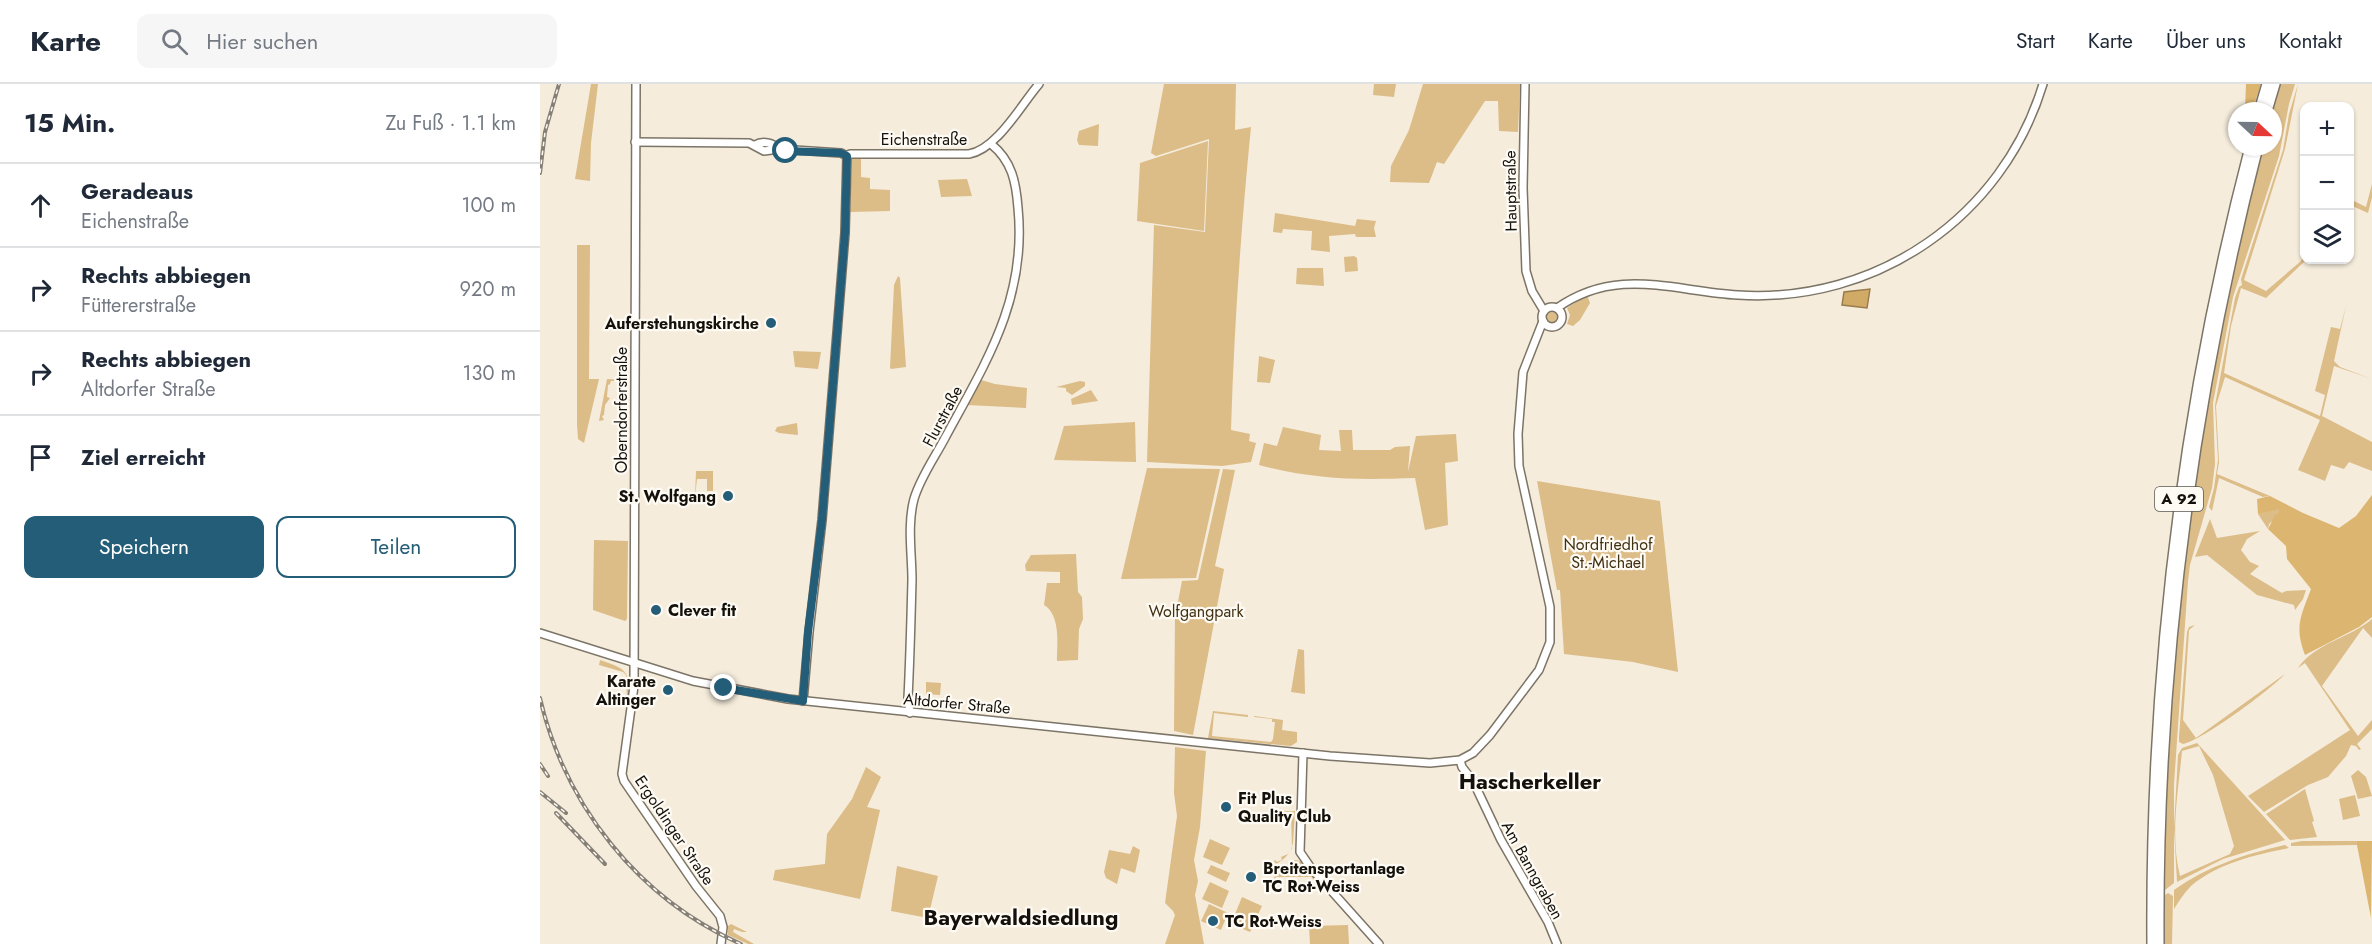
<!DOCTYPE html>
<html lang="de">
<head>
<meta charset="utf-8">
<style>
	:root { --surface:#fff; --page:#f6f6f7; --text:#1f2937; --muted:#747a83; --line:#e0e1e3; --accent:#245d77 }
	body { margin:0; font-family:Jost,sans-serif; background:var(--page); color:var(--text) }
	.controls { position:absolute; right:18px; top:18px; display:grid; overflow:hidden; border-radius:12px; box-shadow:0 2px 4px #0004 }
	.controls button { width:54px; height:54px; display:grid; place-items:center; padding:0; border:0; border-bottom:2px solid var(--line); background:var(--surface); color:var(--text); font:30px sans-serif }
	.compass { position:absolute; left:1688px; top:18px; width:54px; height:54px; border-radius:50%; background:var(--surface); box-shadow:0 2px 4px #0004; rotate:112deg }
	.stop { position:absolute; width:18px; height:18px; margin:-14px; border:4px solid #245d77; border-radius:50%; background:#fff }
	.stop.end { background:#245d77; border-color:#fff; box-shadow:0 2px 6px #0008 }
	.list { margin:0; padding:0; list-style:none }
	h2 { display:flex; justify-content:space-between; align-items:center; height:78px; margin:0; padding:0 24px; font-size:26px }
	h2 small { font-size:20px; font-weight:400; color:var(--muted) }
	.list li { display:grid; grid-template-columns:39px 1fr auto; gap:18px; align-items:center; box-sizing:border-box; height:84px; padding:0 24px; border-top:2px solid var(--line) }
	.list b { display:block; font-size:22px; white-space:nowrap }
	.list p { margin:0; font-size:20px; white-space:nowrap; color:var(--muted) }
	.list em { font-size:20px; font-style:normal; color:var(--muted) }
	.actions { display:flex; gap:12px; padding:18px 24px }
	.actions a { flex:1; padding:14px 0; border:2px solid var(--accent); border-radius:12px; text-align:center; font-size:21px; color:var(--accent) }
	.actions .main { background:var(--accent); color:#fff }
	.icon { flex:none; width:33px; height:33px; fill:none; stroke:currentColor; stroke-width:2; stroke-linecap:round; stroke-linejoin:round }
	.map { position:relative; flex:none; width:1832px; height:860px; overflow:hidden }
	header { display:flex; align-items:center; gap:36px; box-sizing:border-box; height:84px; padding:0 30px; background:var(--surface); border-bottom:2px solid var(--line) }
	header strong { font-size:28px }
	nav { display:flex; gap:33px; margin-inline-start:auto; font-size:21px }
	.search { width:420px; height:54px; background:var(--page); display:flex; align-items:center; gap:15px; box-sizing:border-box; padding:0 21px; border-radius:12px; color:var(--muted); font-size:22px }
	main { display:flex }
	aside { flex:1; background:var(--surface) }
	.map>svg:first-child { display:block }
	.green { fill:#dcbc87; fill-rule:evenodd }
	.forest { fill:#dcb570 }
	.water { fill:#d1aa66; stroke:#987c4b; stroke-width:1.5 }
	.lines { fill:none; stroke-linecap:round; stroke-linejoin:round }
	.secondary-casing { stroke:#7c7466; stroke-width:10 }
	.highway-casing { stroke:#7c7466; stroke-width:12 }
	.secondary { stroke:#fff; stroke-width:7 }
	.highway { stroke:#fff; stroke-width:9 }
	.rail-casing { stroke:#857f75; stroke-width:4 }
	.rail { stroke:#fefaf4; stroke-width:1.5; stroke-dasharray:4.5; stroke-linecap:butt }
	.route { stroke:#245d77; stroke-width:8 }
	.poi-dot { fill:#245d77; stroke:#fefaf4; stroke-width:2 }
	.labels { text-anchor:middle; stroke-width:4.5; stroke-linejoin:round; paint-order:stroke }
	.shield { fill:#fefaf4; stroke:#5a5752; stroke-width:1.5 }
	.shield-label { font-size:15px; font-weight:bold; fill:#14110c }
	.street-label { font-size:16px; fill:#14110c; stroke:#fefaf4 }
	.poi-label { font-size:16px; font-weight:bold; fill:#14110c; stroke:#fefaf4; text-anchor:start }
	.park-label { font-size:16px; fill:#413112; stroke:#fefaf4 }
	.district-label { font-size:22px; font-weight:bold; fill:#14110c; stroke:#fefaf4 }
</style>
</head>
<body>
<header>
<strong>Karte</strong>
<div class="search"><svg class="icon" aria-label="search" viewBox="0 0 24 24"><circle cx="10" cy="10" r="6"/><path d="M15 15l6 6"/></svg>Hier suchen</div>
<nav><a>Start</a><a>Karte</a><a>Über uns</a><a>Kontakt</a></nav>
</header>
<main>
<aside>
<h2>15 Min.<small>Zu Fuß · 1.1 km</small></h2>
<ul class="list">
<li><svg class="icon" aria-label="ahead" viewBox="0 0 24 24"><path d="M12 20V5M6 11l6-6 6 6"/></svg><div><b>Geradeaus</b><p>Eichenstraße</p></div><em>100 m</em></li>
<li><svg class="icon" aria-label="right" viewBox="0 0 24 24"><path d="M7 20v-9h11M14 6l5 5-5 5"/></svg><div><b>Rechts abbiegen</b><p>Füttererstraße</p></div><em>920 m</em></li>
<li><svg class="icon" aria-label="right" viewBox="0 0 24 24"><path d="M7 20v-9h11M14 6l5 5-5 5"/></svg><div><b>Rechts abbiegen</b><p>Altdorfer Straße</p></div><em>130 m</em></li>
<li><svg class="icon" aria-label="arrive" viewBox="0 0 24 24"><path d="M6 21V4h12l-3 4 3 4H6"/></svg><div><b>Ziel erreicht</b></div></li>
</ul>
<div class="actions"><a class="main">Speichern</a><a>Teilen</a></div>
</aside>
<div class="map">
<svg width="1832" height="860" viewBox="0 0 1832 860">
	<rect width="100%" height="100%" fill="#f5ecdc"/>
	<g class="green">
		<path d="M51,0H58L51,59L50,97L35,95Z"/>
		<path d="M624,0H696L695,46L711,43C701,144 694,244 691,346L710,350L709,357L716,359L711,378L682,382L607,378L614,141L665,148L669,55L616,72L611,69Z"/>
		<path d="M834,0H856L854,13L833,11Z"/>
		<path d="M883,0H980L978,48L959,47L958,17H945L904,80L897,78L889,99L850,98L851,82L869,46Z"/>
		<path d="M1739,0H1755L1749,20L1739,72L1693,213L1673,319L1675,380L1672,404L1650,481L1648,497L1634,700V799L1625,806L1626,692L1635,560L1660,352L1690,193L1722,63H1733V27H1731Z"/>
		<path d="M1758,0L1745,65L1704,196L1726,207L1761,177L1764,171V176H1766L1726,214L1701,204L1691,242L1684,289L1780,332L1785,311L1775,307L1791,243L1800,245L1806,222L1794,277L1800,283L1832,295L1794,282L1782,332L1832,358V387L1809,378L1804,385L1791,381L1785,397L1758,386L1780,336L1685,293L1676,322L1679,378L1677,390L1730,412L1723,413L1679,394L1672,427L1669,423L1674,404L1678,376L1675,321L1695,214L1699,203L1702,201L1701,195L1743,66L1749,30Z"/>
		<path d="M559,40L558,62L539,61L537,56L539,47Z"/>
		<path d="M668,57L664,147L597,137L600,79Z"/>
		<path d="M312,73H321V93L330,94V105L350,106V127L310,128Z"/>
		<path d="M427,95L432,112L401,113L398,96Z"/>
		<path d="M1832,100V113L1828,129L1810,121V115L1826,123Z"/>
		<path d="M735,129L815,142L817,135L836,137L834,144L836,153H816L815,150L789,152L790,168L771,166L772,147L743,145L742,149L733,148Z"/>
		<path d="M37,161H50L49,295H59L44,359L38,355L37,340Z"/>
		<path d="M814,172L817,174L818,187L805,188L804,173Z"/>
		<path d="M757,184H783L784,202L756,200Z"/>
		<path d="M358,192L360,194L366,283L351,285L350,284L354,201Z"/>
		<path d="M1047,211L1050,219L1040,236L1033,242L1027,240L1030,231L1027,224Z"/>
		<circle cx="1012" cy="233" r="8"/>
		<path d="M253,267L281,268L278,285L255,283Z"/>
		<path d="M719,272L735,276L730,299L717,298Z"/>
		<path d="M67,295L86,296V300L84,297H71L70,300L68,301L67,313L70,314L65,321L64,331L62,332L64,336L59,337Z"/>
		<path d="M441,296L455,300L487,304L486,324L427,321Z"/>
		<path d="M540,297L545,298V302L532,311L526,307V304L516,303Z"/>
		<path d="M551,306L558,317L532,321L531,315Z"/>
		<path d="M595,338L596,378L514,376L524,342Z"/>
		<path d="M257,339L258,351L239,349L235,347L237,343Z"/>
		<path d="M743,343L781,351L779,366L801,367L799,346H812L813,366H850L855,363L870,362L868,388L876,352L916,350L918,377L905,379L908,441L885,446L875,394C817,396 776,396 719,381L724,359L737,362Z"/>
		<path d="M607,384L680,385L656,494L581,495Z"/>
		<path d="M683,385L695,386L675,482L684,485L653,651L634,647L635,533L642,497L658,496Z"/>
		<path d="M156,387H173V407H167V395H157L155,413Z"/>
		<path d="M997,397L1120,417L1138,588L1093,578L1024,570L1020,506H1017Z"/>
		<path d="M1733,425H1739L1740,429L1729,440L1728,445L1718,430Z"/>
		<path d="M1670,435L1677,454L1720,447L1707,455L1701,466L1710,478L1719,482L1710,490L1742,509L1746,507L1766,506L1763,515L1755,526L1754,521L1717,511L1667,471L1655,473Z"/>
		<path d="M54,456L88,457L87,535L85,537L53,526Z"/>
		<path d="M536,470L538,508L542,513L543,535L539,545L538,576L517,577C517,561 521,531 504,521L507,499H520V488L486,487L485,481L491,471Z"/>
		<path d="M1832,535V554L1823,544L1782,602L1818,652L1832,636V645L1817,660L1821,665L1819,666L1816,662L1811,661L1806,672L1788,693L1768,701L1724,728L1708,712L1810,646L1765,579L1758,584C1775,559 1810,554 1832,535Z"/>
		<path d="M1655,541L1649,546L1643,636L1656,654L1745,590C1730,606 1663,656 1643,660L1639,658V653L1647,548L1649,543Z"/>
		<path d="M758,565L764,566L765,610L751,608Z"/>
		<path d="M60,576C88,585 91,588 87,618L86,591L83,588L59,581Z"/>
		<path d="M386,598L401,599L400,611L386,610Z"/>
		<path d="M673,627L708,631V633L674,629L672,652L731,658L733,655L735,638H732V635L714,633V632L743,636L742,646L757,648V658L751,662L668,654Z"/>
		<path d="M1657,659L1745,756L1683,775L1637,798L1634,744L1638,671L1642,664ZM1659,662L1673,691L1694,762L1690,770L1640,792C1630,753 1638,708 1642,667Z"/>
		<path d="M635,663L666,667L660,743L654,776L658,797L655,811L664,860H625L635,831L633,827L625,819L637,732L634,709Z"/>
		<path d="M326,683L341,693L327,723L340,726L320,815L233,796L235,786L285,780L287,750L312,715Z"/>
		<path d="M1818,686L1826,693L1832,712L1818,715L1811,692Z"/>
		<path d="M1765,705L1774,737L1772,738L1777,753L1750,756L1726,730Z"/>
		<path d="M1815,711L1820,732L1803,736L1799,715Z"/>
		<path d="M743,727H755L753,759C751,769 744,776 736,780L734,777L735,776L737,778L742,776L741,773L748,770L752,764L751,730H744Z"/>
		<path d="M670,755L690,764L682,781L663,773Z"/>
		<path d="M1762,757H1817V761L1751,762V759Z"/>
		<path d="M1745,761L1749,764C1717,770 1676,780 1651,802C1644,809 1639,817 1634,825V806C1668,782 1705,770 1745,761Z"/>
		<path d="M593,762L600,766L595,789L581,784L577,800L566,794L564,788L569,766L590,770Z"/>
		<path d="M756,776L762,778L781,799V801L779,802L780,800L775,795L773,796L772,793H736V797H733L734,806L730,805C731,793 744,780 756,776Z"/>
		<path d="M671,781L690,789L686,798L667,789Z"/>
		<path d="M357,782L398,792L388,834L351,827Z"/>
		<path d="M670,798L689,807L682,824L662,815Z"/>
		<path d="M1628,809L1633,812L1632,860H1624L1625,811Z"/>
		<path d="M702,813L722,822L710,848L691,840Z"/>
		<path d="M669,820L688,829L681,846L661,837Z"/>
		<path d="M191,840L207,848H202L194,845L193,848L214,860H208L188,851V842Z"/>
		<path d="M808,841L809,860H770L769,842Z"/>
	</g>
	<g class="forest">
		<path d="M1706,0H1721L1712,27H1705Z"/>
		<path d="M1832,411V533L1819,543L1765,571C1754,542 1761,532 1771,505L1747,475L1746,462L1728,445L1735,431L1739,429V425L1718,430L1717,415L1730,412L1763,429L1799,444L1816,432Z"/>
		<path d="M1817,757H1832L1831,834L1817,761Z"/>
	</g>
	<path class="water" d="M1330,205L1327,224L1302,221L1304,208Z"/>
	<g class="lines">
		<g class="secondary-casing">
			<g id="secondary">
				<path d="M96,0L94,602L82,690L84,697L156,802L180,832L183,843L181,860"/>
				<path d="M985,0L983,104L986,187L992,207L1004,227"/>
				<path d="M95,58L209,59L224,67L239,65L301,69L307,72L310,70H429C457,65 481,21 499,0"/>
				<path d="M215,61C223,56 233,59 239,65"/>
				<circle cx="1012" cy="233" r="10"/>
				<path d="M1017,224C1077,182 1132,207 1198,211C1336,220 1463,133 1503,0"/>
				<path d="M0,549L153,597L248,615L790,672L890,679L920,676L933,669L950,651L999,586L1010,558V523L979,382L978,350L983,288L1003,237"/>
				<path d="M263,617L269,548L282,436L305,149L307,72"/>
				<path d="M370,629L368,614C370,575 371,536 372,496C372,470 367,441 374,415C380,394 395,373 405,354C446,278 487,215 478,124C476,98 472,77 451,60"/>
				<path d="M763,669L760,768L771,784L839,860"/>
				<path d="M920,676L922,683L933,697L961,756L1008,838L1017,860"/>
			</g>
		</g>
		<g class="highway-casing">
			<g id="highway">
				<path d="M1719,27L1727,0"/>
				<path d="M1727,27L1735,0"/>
				<path d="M1612,860C1610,590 1642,324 1710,63"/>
				<path d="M1619,860C1617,591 1651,324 1718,63"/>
			</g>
		</g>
		<use href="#secondary" class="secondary"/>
		<use href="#highway" class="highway"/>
		<g class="rail-casing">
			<g id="rail">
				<path d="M0,89L5,48L19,0"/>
				<path d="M0,614C25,722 99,815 201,860"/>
				<path d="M0,680L8,692"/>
				<path d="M0,708L26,729"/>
				<path d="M16,729L65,780"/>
			</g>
		</g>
		<use href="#rail" class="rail"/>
	</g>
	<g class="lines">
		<path class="route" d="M184,604L263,617L268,548L282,436L305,149L307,72L301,69L246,67"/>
	</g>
	<g class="poi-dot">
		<circle cx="231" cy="239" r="6"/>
		<circle cx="188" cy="412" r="6"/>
		<circle cx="116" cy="526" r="6"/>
		<circle cx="128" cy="606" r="6"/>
		<circle cx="686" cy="723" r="6"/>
		<circle cx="711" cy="793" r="6"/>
		<circle cx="673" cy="837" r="6"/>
	</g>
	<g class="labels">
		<rect class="shield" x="1615" y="403" width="48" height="24" rx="4.5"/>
		<g class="shield-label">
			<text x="1639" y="420">A 92</text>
		</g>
		<g class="street-label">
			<text x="384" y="61">Eichenstraße</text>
			<text transform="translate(970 107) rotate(-91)" y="6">Hauptstraße</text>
			<text transform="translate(81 326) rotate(-90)" y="6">Oberndorferstraße</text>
			<text transform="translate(402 332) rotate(-62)" y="6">Flurstraße</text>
			<text transform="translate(417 619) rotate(5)" y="6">Altdorfer Straße</text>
			<text transform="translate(135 746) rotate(56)" y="6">Ergoldinger Straße</text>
			<text transform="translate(993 786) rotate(61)" y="6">Am Banngraben</text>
		</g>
		<g class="poi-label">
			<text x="219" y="245" text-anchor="end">Auferstehungskirche</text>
			<text x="176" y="418" text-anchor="end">St. Wolfgang</text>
			<text x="128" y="532">Clever fit</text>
			<text x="116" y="603" text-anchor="end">Karate<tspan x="116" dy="18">Altinger</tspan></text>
			<text x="698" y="720">Fit Plus<tspan x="698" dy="18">Quality Club</tspan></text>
			<text x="723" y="790">Breitensportanlage<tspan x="723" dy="18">TC Rot-Weiss</tspan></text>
			<text x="685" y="843">TC Rot-Weiss</text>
		</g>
		<g class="park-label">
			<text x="1068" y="466">Nordfriedhof<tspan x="1068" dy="18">St.-Michael</tspan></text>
			<text x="656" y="533">Wolfgangpark</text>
		</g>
		<g class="district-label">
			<text x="990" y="705">Hascherkeller</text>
			<text x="481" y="841">Bayerwaldsiedlung</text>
		</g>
	</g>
</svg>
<div class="controls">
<button>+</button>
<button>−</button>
<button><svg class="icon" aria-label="layers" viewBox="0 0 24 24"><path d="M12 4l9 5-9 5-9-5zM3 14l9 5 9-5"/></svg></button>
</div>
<svg class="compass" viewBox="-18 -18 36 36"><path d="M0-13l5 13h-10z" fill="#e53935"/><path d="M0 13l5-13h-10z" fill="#747a83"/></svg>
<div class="stop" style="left:246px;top:67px"></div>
<div class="stop end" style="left:184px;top:604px"></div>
</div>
</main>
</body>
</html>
